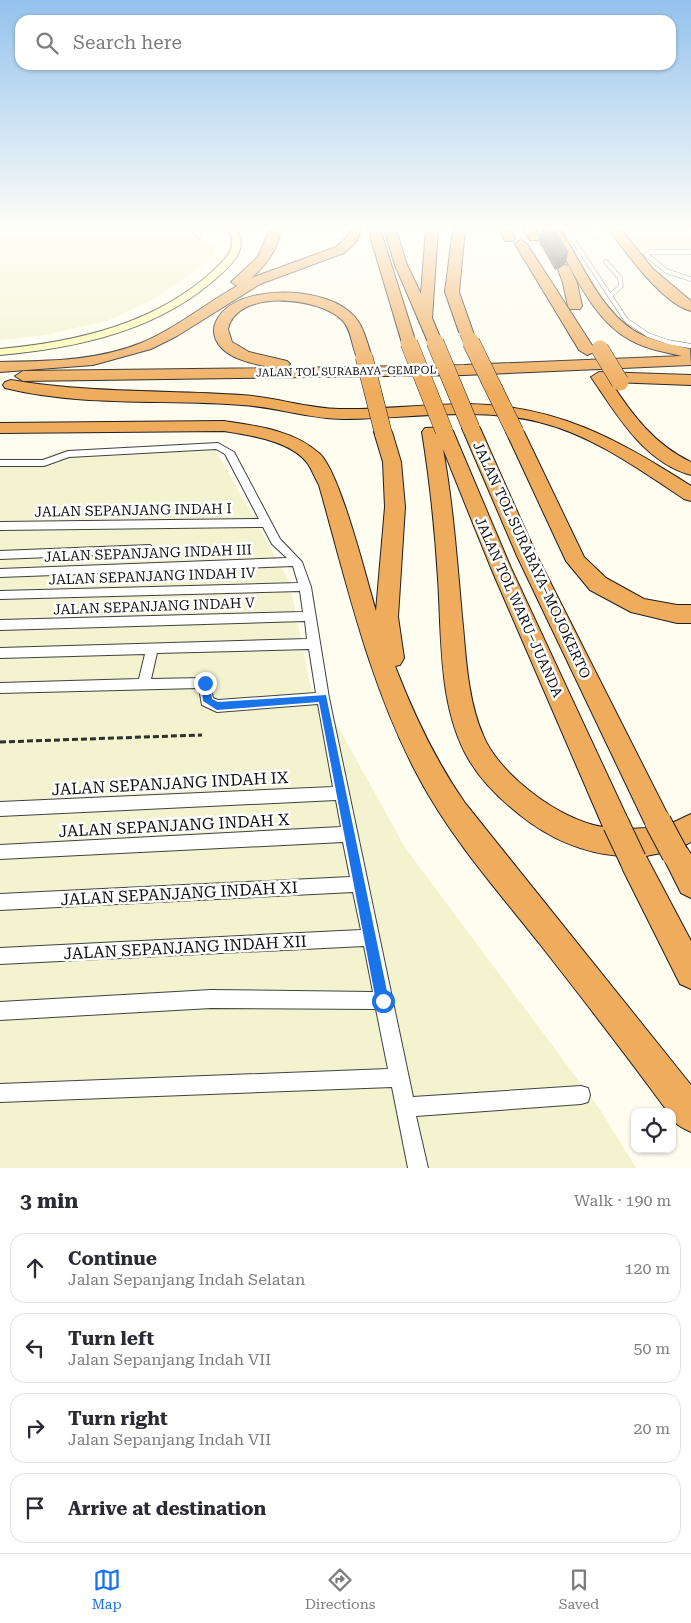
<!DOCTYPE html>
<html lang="en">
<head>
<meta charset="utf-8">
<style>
	:root { --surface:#fff; --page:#f7f7f7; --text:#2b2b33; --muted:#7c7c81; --line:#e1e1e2; --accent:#1a73e8 }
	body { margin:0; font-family:"Roboto Serif",serif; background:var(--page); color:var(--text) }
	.controls { position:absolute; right:15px; bottom:15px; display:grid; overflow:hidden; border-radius:10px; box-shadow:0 1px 4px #0004 }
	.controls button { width:45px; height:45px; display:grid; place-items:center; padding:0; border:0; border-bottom:1px solid var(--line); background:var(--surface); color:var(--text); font:25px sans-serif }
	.stop { position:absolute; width:15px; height:15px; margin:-11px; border:4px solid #1a73e8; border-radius:50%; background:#fff }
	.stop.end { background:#1a73e8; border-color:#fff; box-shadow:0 1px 5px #0008 }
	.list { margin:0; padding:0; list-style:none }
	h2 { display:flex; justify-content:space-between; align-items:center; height:65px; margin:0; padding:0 20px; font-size:21px }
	h2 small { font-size:16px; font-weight:400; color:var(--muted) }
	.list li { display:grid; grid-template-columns:32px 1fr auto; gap:15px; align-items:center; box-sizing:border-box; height:70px; margin:0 10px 10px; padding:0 10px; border:1px solid var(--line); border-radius:15px }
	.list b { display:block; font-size:19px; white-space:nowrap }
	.list p { margin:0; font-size:16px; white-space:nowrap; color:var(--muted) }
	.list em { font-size:16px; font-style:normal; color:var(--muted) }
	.icon { flex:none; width:28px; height:28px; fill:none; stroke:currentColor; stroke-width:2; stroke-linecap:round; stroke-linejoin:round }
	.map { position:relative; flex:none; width:691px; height:1168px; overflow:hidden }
	.search { position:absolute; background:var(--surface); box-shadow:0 1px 4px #0004; left:15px; right:15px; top:15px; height:55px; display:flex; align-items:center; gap:12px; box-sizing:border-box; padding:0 18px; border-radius:15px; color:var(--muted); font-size:19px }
	.sheet { height:385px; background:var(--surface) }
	nav { display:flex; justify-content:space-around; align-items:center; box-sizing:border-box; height:70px; border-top:1px solid var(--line); background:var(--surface); font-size:14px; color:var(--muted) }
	nav a { display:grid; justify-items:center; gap:2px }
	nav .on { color:var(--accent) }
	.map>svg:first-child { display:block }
	.farmland { fill:#f3f3d0 }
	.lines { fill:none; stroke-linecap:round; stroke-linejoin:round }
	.highway-tunnel { stroke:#dad9cd; stroke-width:13; stroke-dasharray:13 7; stroke-linecap:butt }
	.lane-far1-casing { stroke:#414141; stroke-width:5 }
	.lane-casing { stroke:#414141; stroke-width:5.5 }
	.street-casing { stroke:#414141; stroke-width:2 }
	.secondary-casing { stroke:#303030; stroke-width:2 }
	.highway-casing { stroke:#1f1f1f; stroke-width:2 }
	.path { stroke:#303030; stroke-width:3; stroke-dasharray:6 3; stroke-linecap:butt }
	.lane-far1 { stroke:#fff; stroke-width:4 }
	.lane { stroke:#fff; stroke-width:4.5 }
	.street { fill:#fff; fill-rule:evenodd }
	.secondary { fill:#fcfaac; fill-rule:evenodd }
	.highway { fill:#efac5d; fill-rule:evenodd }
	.highway-bridge-far2-casing { stroke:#1f1f1f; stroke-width:14; stroke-linecap:butt }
	.highway-bridge-far1-casing { stroke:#1f1f1f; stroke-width:18; stroke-linecap:butt }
	.highway-bridge-casing { stroke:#1f1f1f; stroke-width:28; stroke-linecap:butt }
	.highway-bridge-far2 { stroke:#efac5d; stroke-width:13 }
	.highway-bridge-far1 { stroke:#efac5d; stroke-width:17 }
	.highway-bridge { stroke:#efac5d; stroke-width:26 }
	.wall { fill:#4a4540 }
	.shaded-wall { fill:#3c3834 }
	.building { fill:#56504a; stroke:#3c3834 }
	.route { fill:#1a73e8 }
	.labels { text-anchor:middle; stroke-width:5; stroke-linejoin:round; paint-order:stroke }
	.far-street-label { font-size:11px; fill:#0e0e0e; stroke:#fff }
	.street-label { font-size:14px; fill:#0e0e0e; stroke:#fff }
	.near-street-label { font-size:16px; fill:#0e0e0e; stroke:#fff }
</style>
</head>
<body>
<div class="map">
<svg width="691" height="1168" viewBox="0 0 691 1168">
	<rect width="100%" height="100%" fill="#fefdef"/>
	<g class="farmland">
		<path d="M0,229H196L202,245L218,244L210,260L154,299L107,321L40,336L0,340Z"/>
		<path d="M625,229H691V249L638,248Z"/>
		<path d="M215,449L289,581L311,689L337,725L406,849L599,1108L636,1168H0V460L42,459L61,450Z"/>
	</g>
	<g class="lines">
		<g class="highway-tunnel">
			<path d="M534,237L538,244"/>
			<path d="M517,238L521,244"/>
		</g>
		<g class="lane-far1-casing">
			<g id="lane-far1">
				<path d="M195,229L200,237"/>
				<path d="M566,229L626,320L648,335L671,343"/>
				<path d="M587,229L596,237"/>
				<path d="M691,252H651L646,254L666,271L691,279"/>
				<path d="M606,262L620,278L621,286L610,296"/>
			</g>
		</g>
		<g class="lane-casing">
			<path id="lane" d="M666,342L691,346"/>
		</g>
		<g class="street-casing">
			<g id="street">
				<path d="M218,443L234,452L280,539L302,562L311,587L329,698L413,1097L581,1086L588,1088L590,1095L588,1102L581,1104L416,1116L428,1168H408L392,1087L0,1102V1084L388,1069L376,1009L211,1008L0,1020V1002L211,990L373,992L364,946L0,964V948L361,930L353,892L0,910V894L350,877L343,842L0,859V845L341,827L336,800L0,816V802L333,787L318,704L217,712L202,705L199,688L0,693V683L139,679L145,654L0,658V648L307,639L305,621L0,630V620L303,612L300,591L0,599V591L298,583L293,566L0,577V569L287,558L272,544L263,527L0,530V522L259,519L225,454L216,449L69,457L44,466H0V460H43L68,451ZM309,649L316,693L218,700L213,698L209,679L205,678L151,679L157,653Z"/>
				<path d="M150,545L155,549L150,553L0,559V551Z"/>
			</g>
		</g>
		<g class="secondary-casing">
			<path id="secondary" d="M228,229H237C247,249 236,260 221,274C161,330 79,348 0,355V349C76,342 155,324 213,271C227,257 238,249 228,229Z"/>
		</g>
		<g class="highway-casing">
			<g id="highway">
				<path d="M270,229H282C277,249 267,265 251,278L336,247L347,237L350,229H362L356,242L344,253L260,284L177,336L151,349L93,365L0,372V362C47,361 97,361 141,343C175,329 205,304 237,286L231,282L258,257Z"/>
				<path d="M368,229H380L416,343L414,346H404L402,343Z"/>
				<path d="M384,229H396L407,265L421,294L426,229H438L432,318L442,342L440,345H430L428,342L395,265Z"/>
				<path d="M453,229H465L459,292L473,332L466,336L459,332L445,292Z"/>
				<path d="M498,229H510L515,238L513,241H505Z"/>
				<path d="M523,229H535L540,237L538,240H530Z"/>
				<path d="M548,229H560C583,264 602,316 642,335C658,342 674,345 690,349L691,365L464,375L23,381L15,376L23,371L277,368C257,365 218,359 214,333C213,323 220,313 228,307C258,285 327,288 353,315C364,326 367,343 372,357L364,362L359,360C351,349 353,332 343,321C321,297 237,288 228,329L232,342L249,352L287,361L290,364L286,368L464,365L682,356C664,352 646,349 630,340C590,318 572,266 548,229Z"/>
				<path d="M609,229H621L653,269L691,301V311C663,304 625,252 609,229Z"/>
				<path d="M521,240L527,244L595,350L592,353L587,355L579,350L515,244Z"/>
				<path d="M564,265L569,266L577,283L582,306L580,309H570L568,306L563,283L558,269Z"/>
				<path d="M599,372L691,375V385L611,382C632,415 655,445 691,462V475C643,462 616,413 591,377Z"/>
				<path d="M11,380C87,393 164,390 241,395C274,397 306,408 339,409C382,410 425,404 467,404C556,405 618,439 691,486V501L684,499C639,469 592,435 539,422C475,406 408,419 343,419C309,419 276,407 242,405C164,399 82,407 5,388L3,385L5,382Z"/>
				<path d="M224,421C257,426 294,430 320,454C341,475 366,578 376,611L385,507L383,462L374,432L377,428H389L392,432L401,462L405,507L398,617L404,658L400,665L395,666C414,715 435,760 465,803L691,1085V1132C681,1127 672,1124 672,1112H668C626,1055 583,999 539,943C497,890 451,838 419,778C370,687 347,584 319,485C315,478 312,470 308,464C292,441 249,435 224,431L0,433V423Z"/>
				<path d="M471,423L477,424L480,428L537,556L672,823L691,814V842L685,845L691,854V898L681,893L661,853L646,856L691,941V989L680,984L623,870L619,860L620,856C583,853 550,839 520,815C501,800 482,782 469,760C438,707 442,638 438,579C435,530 430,481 422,432L425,428L450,427L453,431L511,568L626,815L630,824L628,829L647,828L517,556L462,428L465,424ZM443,449L491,568L603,827C561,821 499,775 483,735C467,698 466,655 462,616C457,560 453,504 443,449Z"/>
				<path d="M515,427L521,428L524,432L584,557L606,578L644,599L677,605H691V623H677L631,612L590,590L566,561L506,432L509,428Z"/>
			</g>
		</g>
		<path class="path" d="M0,742L202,735"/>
		<use href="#lane-far1" class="lane-far1"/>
		<use href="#lane" class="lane"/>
		<use href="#street" class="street"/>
		<use href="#secondary" class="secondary"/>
		<use href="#highway" class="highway"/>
		<g class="highway-bridge-far2-casing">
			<path id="highway-bridge-far2" d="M466,332L471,343"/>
		</g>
		<g class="highway-bridge-far1-casing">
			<g id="highway-bridge-far1">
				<path d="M435,342L471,428"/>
				<path d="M471,342L515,432"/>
				<path d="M409,343L444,431"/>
				<path d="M600,349L620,382"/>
				<path d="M364,357L383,432"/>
			</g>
		</g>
		<g class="highway-bridge-casing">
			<g id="highway-bridge">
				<path d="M658,822L675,854"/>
				<path d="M616,824L633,860"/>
			</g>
		</g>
		<use href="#highway-bridge-far2" class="highway-bridge-far2"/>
		<use href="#highway-bridge-far1" class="highway-bridge-far1"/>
		<use href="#highway-bridge" class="highway-bridge"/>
	</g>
	<path class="wall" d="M541,231L566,263L555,270L539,242Z"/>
	<path class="shaded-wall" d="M568,252L566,263L555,270L557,259Z"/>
	<path class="building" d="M542,229H554L568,252L557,259L541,231Z"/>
	<linearGradient id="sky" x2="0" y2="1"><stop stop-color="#93c2ed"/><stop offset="0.58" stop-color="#fffef8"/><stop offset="1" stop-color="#fffef8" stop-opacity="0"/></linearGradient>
	<rect width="691" height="392" fill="url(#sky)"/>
	<path class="route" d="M205,679L210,683L212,699L218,702L326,695L389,1001L387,1005L383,1007L378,1005L376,1001L319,702L217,710L203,701L201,683Z"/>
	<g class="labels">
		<g class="far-street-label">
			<text transform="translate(346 371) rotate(-1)" y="4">JALAN TOL SURABAYA–GEMPOL</text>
		</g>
		<g class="street-label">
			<text transform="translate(133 510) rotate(-1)" y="5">JALAN SEPANJANG INDAH I</text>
			<text transform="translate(148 553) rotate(-2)" y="5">JALAN SEPANJANG INDAH III</text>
			<text transform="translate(532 560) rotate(65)" y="5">JALAN TOL SURABAYA–MOJOKERTO</text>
			<text transform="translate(152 576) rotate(-2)" y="5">JALAN SEPANJANG INDAH IV</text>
			<text transform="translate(154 606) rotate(-2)" y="5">JALAN SEPANJANG INDAH V</text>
			<text transform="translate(519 607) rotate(66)" y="5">JALAN TOL WARU–JUANDA</text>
		</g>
		<g class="near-street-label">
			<text transform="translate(170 783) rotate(-3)" y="6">JALAN SEPANJANG INDAH IX</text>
			<text transform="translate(174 825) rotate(-3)" y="6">JALAN SEPANJANG INDAH X</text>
			<text transform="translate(179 893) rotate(-3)" y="6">JALAN SEPANJANG INDAH XI</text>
			<text transform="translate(185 947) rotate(-3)" y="6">JALAN SEPANJANG INDAH XII</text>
		</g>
	</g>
</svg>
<div class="controls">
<button><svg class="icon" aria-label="locate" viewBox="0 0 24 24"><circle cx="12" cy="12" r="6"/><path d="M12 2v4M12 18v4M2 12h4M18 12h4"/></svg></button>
</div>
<div class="stop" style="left:383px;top:1001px"></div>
<div class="stop end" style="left:205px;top:683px"></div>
<div class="search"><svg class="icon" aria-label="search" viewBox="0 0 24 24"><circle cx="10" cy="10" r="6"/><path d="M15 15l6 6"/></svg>Search here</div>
</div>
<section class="sheet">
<h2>3 min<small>Walk · 190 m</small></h2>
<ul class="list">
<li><svg class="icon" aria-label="ahead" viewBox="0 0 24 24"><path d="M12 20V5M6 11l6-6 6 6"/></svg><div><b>Continue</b><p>Jalan Sepanjang Indah Selatan</p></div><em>120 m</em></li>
<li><svg class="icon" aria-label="left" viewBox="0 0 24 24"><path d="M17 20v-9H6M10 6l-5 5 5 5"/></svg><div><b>Turn left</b><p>Jalan Sepanjang Indah VII</p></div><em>50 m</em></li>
<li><svg class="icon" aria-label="right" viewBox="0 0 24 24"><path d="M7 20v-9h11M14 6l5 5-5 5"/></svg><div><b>Turn right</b><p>Jalan Sepanjang Indah VII</p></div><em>20 m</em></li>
<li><svg class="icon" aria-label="arrive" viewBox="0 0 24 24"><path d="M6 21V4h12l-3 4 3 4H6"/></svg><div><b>Arrive at destination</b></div></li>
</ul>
</section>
<nav>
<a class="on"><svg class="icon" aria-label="map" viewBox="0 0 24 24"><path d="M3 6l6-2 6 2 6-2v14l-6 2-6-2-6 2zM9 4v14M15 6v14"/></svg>Map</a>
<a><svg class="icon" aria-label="directions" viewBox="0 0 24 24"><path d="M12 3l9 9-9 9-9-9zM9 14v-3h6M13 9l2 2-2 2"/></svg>Directions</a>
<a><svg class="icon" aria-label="saved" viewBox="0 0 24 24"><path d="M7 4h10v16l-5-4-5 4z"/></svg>Saved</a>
</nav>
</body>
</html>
